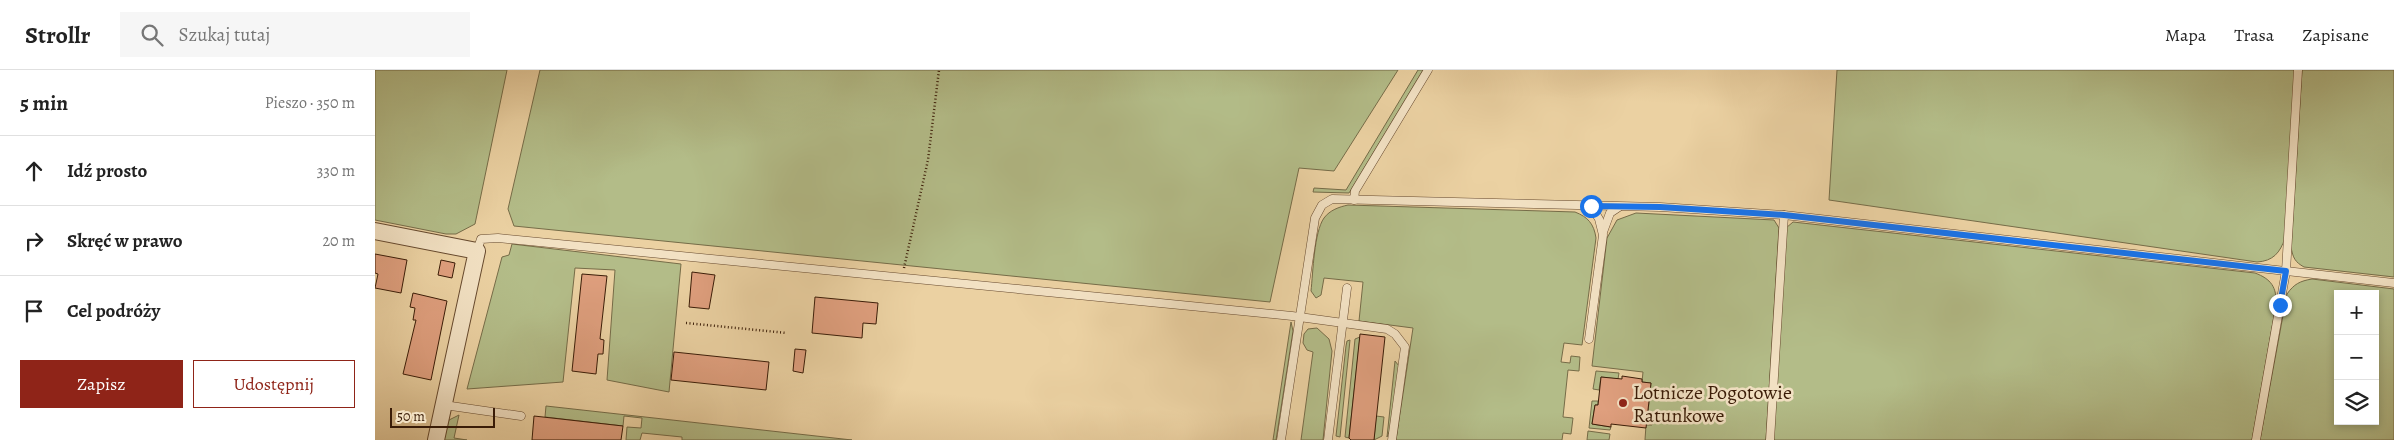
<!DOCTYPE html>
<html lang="pl">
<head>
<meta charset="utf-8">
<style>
	:root { --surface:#fff; --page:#f6f6f6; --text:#222; --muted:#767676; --line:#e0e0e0; --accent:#8f2418 }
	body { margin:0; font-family:Alegreya,serif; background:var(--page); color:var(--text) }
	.controls { position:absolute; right:15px; bottom:15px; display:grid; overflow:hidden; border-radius:0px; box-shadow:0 2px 8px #0003 }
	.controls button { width:45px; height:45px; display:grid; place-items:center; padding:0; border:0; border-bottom:1px solid var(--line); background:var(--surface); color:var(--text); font:25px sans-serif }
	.scale { position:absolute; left:15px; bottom:12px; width:105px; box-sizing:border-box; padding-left:5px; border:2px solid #3a1c07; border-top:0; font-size:14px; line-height:18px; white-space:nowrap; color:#3a1c07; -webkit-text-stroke:4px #f2e1c3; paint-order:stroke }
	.stop { position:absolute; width:15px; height:15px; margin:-11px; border:4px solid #1a73e8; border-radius:50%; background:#fff }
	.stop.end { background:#1a73e8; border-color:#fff; box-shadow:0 1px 5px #0008 }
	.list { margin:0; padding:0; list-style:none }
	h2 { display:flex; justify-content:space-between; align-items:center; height:65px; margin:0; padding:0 20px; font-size:21px }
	h2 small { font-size:16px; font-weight:400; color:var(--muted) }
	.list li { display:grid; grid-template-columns:32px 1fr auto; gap:15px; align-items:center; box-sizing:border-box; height:70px; padding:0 20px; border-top:1px solid var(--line) }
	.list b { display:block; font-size:19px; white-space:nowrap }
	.list em { font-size:16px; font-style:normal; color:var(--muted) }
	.actions { display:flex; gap:10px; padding:15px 20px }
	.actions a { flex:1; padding:11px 0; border:1px solid var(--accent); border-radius:0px; text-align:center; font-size:18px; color:var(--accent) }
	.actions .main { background:var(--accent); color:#fff }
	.icon { flex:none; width:28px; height:28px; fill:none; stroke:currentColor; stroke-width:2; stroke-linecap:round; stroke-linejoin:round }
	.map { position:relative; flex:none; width:2019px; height:370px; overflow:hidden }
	header { display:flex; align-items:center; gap:30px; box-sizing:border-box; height:70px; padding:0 25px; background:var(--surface); border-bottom:1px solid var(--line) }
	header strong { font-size:24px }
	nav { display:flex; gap:28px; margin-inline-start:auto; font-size:18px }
	.search { width:350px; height:45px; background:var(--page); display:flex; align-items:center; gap:12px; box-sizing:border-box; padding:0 18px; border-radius:0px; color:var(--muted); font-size:19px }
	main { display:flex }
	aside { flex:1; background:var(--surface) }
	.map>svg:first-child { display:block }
	.green { fill:#b3bc88; stroke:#766c48; fill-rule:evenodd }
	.building { fill:#df9f7e; stroke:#3a1c07 }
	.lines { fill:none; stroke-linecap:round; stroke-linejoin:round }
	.service-casing { stroke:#66492e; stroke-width:9 }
	.minor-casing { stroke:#66492e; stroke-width:18 }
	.path { stroke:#3a1c07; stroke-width:2.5; stroke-dasharray:1 2.5; stroke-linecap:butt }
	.service { stroke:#f2e1c3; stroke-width:8 }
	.minor { stroke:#f2e1c3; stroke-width:16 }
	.route { stroke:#1a73e8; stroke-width:6 }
	.poi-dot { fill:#8f2418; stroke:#f2e1c3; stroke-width:2 }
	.labels { text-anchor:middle; stroke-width:5; stroke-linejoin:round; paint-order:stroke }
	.poi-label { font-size:20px; fill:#3a1c07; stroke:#f2e1c3; text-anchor:start }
</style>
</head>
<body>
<header>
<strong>Strollr</strong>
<div class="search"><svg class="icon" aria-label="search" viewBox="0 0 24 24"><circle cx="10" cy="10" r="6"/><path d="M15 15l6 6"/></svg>Szukaj tutaj</div>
<nav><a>Mapa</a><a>Trasa</a><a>Zapisane</a></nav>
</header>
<main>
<aside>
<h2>5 min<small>Pieszo · 350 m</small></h2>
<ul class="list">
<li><svg class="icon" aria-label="ahead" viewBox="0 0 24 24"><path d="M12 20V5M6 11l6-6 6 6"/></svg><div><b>Idź prosto</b></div><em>330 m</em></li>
<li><svg class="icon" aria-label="right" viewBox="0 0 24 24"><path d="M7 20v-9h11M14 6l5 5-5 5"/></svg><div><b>Skręć w prawo</b></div><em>20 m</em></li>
<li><svg class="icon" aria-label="arrive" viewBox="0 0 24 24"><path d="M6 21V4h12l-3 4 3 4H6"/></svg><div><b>Cel podróży</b></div></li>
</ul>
<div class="actions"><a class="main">Zapisz</a><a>Udostępnij</a></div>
</aside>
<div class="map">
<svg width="2019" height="370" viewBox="0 0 2019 370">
	<rect width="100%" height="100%" fill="#ebd1a2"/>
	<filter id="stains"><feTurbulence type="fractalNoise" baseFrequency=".004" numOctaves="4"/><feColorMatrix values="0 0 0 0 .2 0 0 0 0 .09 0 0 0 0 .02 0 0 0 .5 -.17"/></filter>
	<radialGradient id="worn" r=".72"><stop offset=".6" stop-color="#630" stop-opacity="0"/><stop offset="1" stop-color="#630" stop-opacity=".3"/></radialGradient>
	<g class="green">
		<path d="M0,0H132L100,154L81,164H71L0,150Z"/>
		<path d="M165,0H1023L959,101L924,98L895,232L139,156L133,139Z"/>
		<path d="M1043,0H1048L974,123L938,122L939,118L971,120Z"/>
		<path d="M1462,0H1921L1910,168C1905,183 1898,191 1882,192L1454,130Z"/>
		<path d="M1927,0H2019V207L1929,197C1920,192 1918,188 1916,177Z"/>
		<path d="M973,135L1200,142C1213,147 1219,154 1221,168L1207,275L1189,273L1186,292L1195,293L1196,286L1205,287L1204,301L1193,300L1188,347L1198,348L1196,364L1188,363L1187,370H1021L1038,258L984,251L988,212L949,208L946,225L941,228L936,221C938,203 939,162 949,148C955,140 964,137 973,135Z"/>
		<path d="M1261,143L1399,150L1404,158L1391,370H1270L1271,355H1277V353L1272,352L1276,313L1267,312L1268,302L1217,296L1232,168L1242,150Z"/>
		<path d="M1418,152L1880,203C1896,209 1902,217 1901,235L1877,370H1398L1411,158Z"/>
		<path d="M137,174L306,194L294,322L232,310L240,200L200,198L188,312L92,319L127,187L134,185Z"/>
		<path d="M1937,209L2019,219V370H1885L1912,224C1919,214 1925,211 1937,209ZM1963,224H2000V351H1963Z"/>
		<path d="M916,252L918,261L901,370H898Z"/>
		<path d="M942,258L954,269L957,281L948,370H926L938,282L932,280L928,273L929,264L933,259Z"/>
		<path d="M985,267L974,368L970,367L980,269Z"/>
		<path d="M975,270L965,367L961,366L971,276L972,271Z"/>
		<path d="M1020,291L1024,296L1015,360L1012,367Z"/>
		<path d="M1221,301L1244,303L1243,309L1226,307L1224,320L1218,319Z"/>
		<path d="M1217,331H1223V335H1220L1217,354L1236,357L1235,360L1214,358Z"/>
		<path d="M171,336L477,370H307V367L267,363L265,370H251L252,357L266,358L267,348L249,346L248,356L170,347Z"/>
		<path d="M84,345L79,368L92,370H69L74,350Z"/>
		<path d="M1001,346L1009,347L1007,366L999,370Z"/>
		<path d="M1213,361L1235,364L1234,370H1212Z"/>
	</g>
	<g class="building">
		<path d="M0,184L32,190L26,223L0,218L3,204L0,203Z"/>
		<path d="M66,190L80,193L77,208L63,205Z"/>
		<path d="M317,202L340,205L334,239L314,237Z"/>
		<path d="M207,204L232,206L225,269L229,270L228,284H223L221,304L197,301Z"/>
		<path d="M38,223L72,231L56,310L28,304L41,250H38L40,238L35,237Z"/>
		<path d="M440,227L503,233L501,254L488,253L487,268L437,263Z"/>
		<path d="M985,264L1010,267L999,370H976L974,368Z"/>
		<path d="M420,279L431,280L428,303L418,301Z"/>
		<path d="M299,282L394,292L391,320L296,310Z"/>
		<path d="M1247,306L1267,309V312L1276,313L1271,358L1236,354V357L1217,354L1220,335H1223L1226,307L1247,309Z"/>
		<path d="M159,346L248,356L246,370H157Z"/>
	</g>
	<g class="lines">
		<g class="service-casing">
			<g id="service">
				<path d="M979,130L980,121L1053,0"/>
				<path d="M1228,162L1235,143L1244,137"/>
				<path d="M102,181L106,169L123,168L917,246L1012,259L1020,264L1030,277L1017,370"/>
				<path d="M1214,269L1228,165L1224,149L1216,136"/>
				<path d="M69,335L146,346"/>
				<path d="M906,370L940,148L947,135L957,129L1285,137L1409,145L2019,213"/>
				<path d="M953,370L972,218"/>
				<path d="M1395,370L1409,145"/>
				<path d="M1881,370L1911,201L1923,0"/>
			</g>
		</g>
		<g class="minor-casing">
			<path id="minor" d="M0,161L102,181L61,370"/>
		</g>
		<g class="path">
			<path d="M529,198L553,90L564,0"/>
			<path d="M311,253L412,263"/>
		</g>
		<use href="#service" class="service"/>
		<use href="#minor" class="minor"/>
	</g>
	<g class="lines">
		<path class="route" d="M1216,136L1285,137L1409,145L1911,201L1905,235"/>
	</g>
	<circle class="poi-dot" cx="1248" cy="333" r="5"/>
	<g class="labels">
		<g class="poi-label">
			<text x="1258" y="329">Lotnicze Pogotowie<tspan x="1258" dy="23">Ratunkowe</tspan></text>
		</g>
	</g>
	<rect width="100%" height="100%" filter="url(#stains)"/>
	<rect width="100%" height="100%" fill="url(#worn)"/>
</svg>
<div class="controls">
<button>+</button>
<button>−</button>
<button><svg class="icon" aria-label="layers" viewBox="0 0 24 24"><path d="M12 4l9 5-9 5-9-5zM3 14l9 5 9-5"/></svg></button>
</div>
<div class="scale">50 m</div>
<div class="stop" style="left:1216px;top:136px"></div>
<div class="stop end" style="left:1905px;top:235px"></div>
</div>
</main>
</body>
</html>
